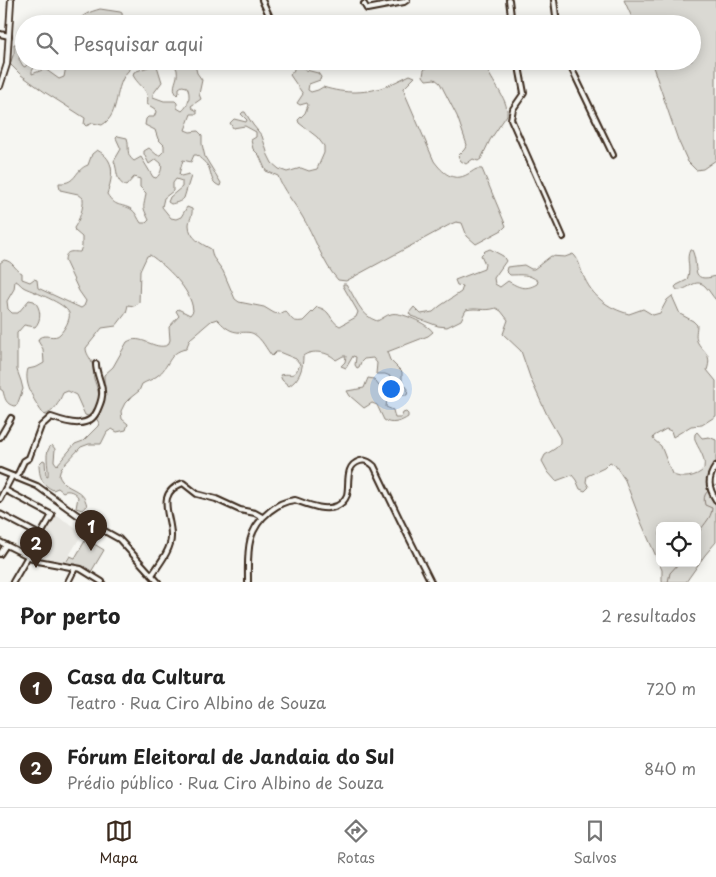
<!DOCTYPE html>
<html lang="pt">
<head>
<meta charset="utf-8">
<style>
	:root { --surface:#fff; --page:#f2f2f2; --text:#222; --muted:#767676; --line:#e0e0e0; --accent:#3b2a1e }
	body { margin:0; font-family:"Playpen Sans",sans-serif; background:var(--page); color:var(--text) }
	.controls { position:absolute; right:15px; bottom:15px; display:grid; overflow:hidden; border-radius:8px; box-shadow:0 2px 12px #0003 }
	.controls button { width:45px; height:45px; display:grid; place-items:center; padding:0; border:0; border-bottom:1px solid var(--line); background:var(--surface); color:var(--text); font:25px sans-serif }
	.you { position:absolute; left:390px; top:388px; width:18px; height:18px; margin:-12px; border:4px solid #fff; border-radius:50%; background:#1a73e8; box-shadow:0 0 0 8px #1a73e833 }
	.badge { display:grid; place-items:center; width:32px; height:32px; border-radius:50%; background:var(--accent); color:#fff; font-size:16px; font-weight:700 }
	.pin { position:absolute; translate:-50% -41px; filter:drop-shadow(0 1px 2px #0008) }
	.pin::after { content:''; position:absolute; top:26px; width:18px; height:15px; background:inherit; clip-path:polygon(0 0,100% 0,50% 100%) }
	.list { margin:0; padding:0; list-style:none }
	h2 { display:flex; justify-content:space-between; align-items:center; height:65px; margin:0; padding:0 20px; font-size:21px }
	h2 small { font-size:16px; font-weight:400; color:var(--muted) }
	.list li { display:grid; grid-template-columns:32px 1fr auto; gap:15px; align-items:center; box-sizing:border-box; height:80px; padding:0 20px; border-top:1px solid var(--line) }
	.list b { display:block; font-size:19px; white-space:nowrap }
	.list p { margin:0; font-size:16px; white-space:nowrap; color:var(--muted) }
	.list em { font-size:16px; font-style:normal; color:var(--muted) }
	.icon { flex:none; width:28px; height:28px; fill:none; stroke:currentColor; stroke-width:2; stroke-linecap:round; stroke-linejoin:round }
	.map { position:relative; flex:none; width:716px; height:582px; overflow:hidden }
	.search { position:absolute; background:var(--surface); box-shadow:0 2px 12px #0003; left:15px; right:15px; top:15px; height:55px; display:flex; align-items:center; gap:12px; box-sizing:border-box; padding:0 18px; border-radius:28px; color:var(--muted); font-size:19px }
	.sheet { height:225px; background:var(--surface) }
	nav { display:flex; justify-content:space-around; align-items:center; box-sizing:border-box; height:70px; border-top:1px solid var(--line); background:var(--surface); font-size:14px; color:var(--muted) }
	nav a { display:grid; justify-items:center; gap:2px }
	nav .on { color:var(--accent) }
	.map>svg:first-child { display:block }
	.built { fill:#e8e7e2 }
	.green { fill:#dad9d3; stroke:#8a8278; fill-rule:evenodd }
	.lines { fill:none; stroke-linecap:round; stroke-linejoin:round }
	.stream { stroke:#857a71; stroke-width:1 }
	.minor-casing { stroke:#3b2a1e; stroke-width:8 }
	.tertiary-casing { stroke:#3b2a1e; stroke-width:8 }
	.minor { stroke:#f6f6f2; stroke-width:4 }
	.tertiary { stroke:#f6f6f2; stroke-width:4.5 }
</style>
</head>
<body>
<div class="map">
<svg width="716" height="582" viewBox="0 0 716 582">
	<rect width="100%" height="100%" fill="#f6f6f2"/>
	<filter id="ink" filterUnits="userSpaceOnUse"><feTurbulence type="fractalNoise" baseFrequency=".02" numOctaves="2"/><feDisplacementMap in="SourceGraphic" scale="10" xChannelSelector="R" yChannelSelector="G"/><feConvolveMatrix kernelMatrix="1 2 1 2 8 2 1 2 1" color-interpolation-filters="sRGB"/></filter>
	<g filter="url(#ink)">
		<path class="built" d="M55,515L74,526L82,534L64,564L40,560L30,555Z"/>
		<g class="green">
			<path d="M624,0H716V160L703,169L696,170L688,162L678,140L651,61H692V24H635Z"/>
			<path d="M100,9L120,12L122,13L123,24H76C82,14 90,12 100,9Z"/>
			<path d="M14,44H17L22,47L19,59L23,66L25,67L30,61H38L32,71V74L45,69L59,79L64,77L67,61H128L129,70C113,86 121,114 102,125L93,123L86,126L84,124L85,118L46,93L21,75L10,64L14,53Z"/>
			<path d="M173,61H194L197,73L202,80L199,94L201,99L191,106L192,108L197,111V114H191L185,130L190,132L198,131L202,135V144L205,157L221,183L220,186C211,183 212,176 209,168C207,163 200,159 197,155H194L191,162L183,160L179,174L181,176L189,174L191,176L184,198C181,202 175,203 171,204L168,202L170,197L182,187V181L176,179L173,183V191L164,198L162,207L171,218L176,219L181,217L187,207L192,209C193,215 189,220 189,225C189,238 202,244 211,249L213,257L223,271L235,299L239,302L264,307L274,313L280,314L285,311C292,317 290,323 303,321L317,307C332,310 329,321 340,326L356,317L358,312L343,286V284H346C355,296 360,316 377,321C382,319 386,315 391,314C400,311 428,324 433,332L428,336L387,352L390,360L402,372V381L408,389L407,395H404L396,391L387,399L386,407L393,410L395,418H401L403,413L406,412L408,414V417C401,422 391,425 384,420L377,405L372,403L364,408L350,396L347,391L364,388L368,378L374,379L379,386L388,384L390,376L385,374H376L377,363L373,358L364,359L361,362L359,367L357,368L355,365L356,357L353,356L346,368L341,366L345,362L346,356H343L336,360C329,352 312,349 303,356C303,368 300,379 289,386L282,380L280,375C292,372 293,380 300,364L296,359L279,352H276L272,356C266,349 263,340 254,334C249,331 243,333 237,332C228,331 223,325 217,319L211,321L190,339L186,349C168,352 170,367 157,376C152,380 147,381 142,384L139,391L129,399L125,403L121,411L122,419L128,424L126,430L117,432L112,429L107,432L101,444H89L81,447L61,468L59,476C66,492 83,486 87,506L82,510L76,508L78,497C75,492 68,489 63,492L58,488L53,490C42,485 39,476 39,464L43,460L45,461L46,475L48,476C49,466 43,451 52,445L55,449L54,461L57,465L75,444L83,441L98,426L99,423L96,418L104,402V375L113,367L127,342C141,333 154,351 168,345L170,340L169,327L179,316L176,311L178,309L190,315L193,311C192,290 166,266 150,255L147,256L140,271L139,303L134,306L128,305L126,313L116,326L102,328L86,348C86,354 90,357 92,363C94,368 93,374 94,379C99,394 104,403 91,417L85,415L76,395L68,391L63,393C59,402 54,413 44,415C36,404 23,384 28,369L37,367L44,363L43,349L38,341L39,338C45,333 55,340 60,334C64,330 71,319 69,313C65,303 34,292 25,288C20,286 20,282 15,281L14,289L7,301L8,309L12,313H18L29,300L34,301C41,308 42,320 35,327L24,325L17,333V370L21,381L23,389L17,405L14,406C6,404 5,399 3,391L0,389V263L4,260C13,261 15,270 22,273V279L30,282L34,279L37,280L38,288L81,308L84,306L86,301L79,291L65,261C65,249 73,252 80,252L82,246V237L75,231L74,228C79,221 84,207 83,198L78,194L60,190L59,184V183C77,184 74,170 88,165L92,154L97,150C116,160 113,176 107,194C116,208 120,203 131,209C136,212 138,219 141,223H146L149,220C141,204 144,209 146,193L140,187V179L134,177L126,186C115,182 118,170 114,161L121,149L116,138L118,136L127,138C130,147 125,155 134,161L141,157L153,177L156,178C160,175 163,168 161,163L156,159L149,164L144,154V151L149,148L157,155H160L164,151V145L158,139L155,130L145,125L146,119L148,117H154L156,112L155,109L147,104C151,90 138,86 133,75L134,72L151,66H157L162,82L153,94V97L164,101H175L177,103V108L182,111C189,106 191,94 187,87L182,86L179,88V93L177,95C170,86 179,80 177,70C176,67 174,64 173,61Z"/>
			<path d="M432,61H484C488,79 509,98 507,115L490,140L481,159L478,161L473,159L466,164L461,161L458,156L464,150L467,145L457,116L440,83L435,79L426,80L423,76L424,70Z"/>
			<path d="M297,63L306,70L318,73L321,77L320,80L309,84L308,90L311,92L318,90L323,87C345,94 367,94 389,85C396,82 403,78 410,75L415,77L404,88L405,94L434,161C442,172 453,183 468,174C474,171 475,168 482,169L506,226L502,230L476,244L467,236L462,223L456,222L451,224L346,281L338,280C323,264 314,235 302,216C294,202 283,191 278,176L266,171L259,155L253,149L251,140L256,137V132L245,126L233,128L230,123L234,119L246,122L247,120L241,114L243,112H245L253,125L262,136L268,155L272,163L279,169L287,172L301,168L309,171L317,169L324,153V146L317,137L299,123L298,120L305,113L308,105L307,103L300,105L297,103L303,94L290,75L294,70L293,65Z"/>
			<path d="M490,249L503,256L506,261L494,278L495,284L500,287L508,281C518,287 525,291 537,284L538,281C528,273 521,275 510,275L506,271L507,267L524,265L531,269H534L551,256L565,257L573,254C579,259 580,268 583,275C592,296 607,308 629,314L643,309L653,315L660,313L667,300L672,296L680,314L693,321L697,325C697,330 695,335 697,341C702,352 713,353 707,370L716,381V416L702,425L691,426L673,437L671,431L666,429L654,436L653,439L661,446L672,474C681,480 697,477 704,469C707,453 692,444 695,434L697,432L702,438L709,437L716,440V463L707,478L708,490L716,501V542L705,555L686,582H662V570L641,522L625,480L615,465L610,462L604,468L587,476L586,482L589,487L585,491L580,489L576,480L572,475L556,481L548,472L542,461L545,455L556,448L560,443V438L548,417L531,380L521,351L503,334L508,320L501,311L496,308C484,312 478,307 466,310L461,320L447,327L438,326L411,316L409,313L414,307L421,314L433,312L440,306L461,292L463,286L457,285L455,280L484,269L485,264L481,255L485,251ZM660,526H697V563H660Z"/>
			<path d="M690,250H692C700,266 688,284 716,276V300C712,296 709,290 705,286C695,277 688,291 677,290L675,287L677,285L687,280C692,266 685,260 690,250Z"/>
			<path d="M86,539L104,550L91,572L79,566L65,564L70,556L75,558Z"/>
		</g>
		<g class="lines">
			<g class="stream">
				<path d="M697,536C701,526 712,519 712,508L705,505C702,493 708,491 716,485"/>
				<path d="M668,582L670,573L679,563"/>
			</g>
			<g class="minor-casing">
				<g id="minor">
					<path d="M262,0L273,24"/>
					<path d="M509,0L512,24"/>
					<path d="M554,0L557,24"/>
					<path d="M364,4L367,9L404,2L407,0"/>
					<path d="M0,34L9,36"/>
					<path d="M518,61L524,93L513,109L511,119L563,237"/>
					<path d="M568,61L613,155"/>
					<path d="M0,437L11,418"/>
					<path d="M716,466C707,479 708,487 716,500"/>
					<path d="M0,471L37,486L83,519L119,539L158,582"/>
					<path d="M16,478L24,461L29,458L41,426L51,417C68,423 90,430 98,409C101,402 103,397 102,390C101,381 96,373 96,364"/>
					<path d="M5,490L52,515L13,582"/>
					<path d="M0,499L12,476"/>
					<path d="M0,514L40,535"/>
					<path d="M0,542L38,561L81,569L102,582"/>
					<path d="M0,554L6,545"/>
					<path d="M152,575C159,564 171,550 171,537C172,516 154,494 183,483L197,494L216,499L240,510L255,513L262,517"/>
					<path d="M68,582L75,568"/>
					<path d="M248,582C248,553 245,531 270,511C278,505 284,501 295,500C307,504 324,512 337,506C341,504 345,500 347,495C350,483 344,466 360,461C366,459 370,462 374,466L400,520L431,582"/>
				</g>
			</g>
			<g class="tertiary-casing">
				<path id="tertiary" d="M0,86L7,64L11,0"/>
			</g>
			<use href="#minor" class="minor"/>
			<use href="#tertiary" class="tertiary"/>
		</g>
	</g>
</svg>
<div class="controls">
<button><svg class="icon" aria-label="locate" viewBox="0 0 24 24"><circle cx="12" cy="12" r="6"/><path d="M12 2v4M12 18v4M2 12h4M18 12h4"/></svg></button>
</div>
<div class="you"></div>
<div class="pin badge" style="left:91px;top:551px">1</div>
<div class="pin badge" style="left:36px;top:568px">2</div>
<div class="search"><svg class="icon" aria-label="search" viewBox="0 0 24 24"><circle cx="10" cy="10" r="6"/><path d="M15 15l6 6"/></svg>Pesquisar aqui</div>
</div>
<section class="sheet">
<h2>Por perto<small>2 resultados</small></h2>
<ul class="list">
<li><span class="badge">1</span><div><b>Casa da Cultura</b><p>Teatro · Rua Ciro Albino de Souza</p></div><em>720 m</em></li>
<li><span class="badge">2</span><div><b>Fórum Eleitoral de Jandaia do Sul</b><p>Prédio público · Rua Ciro Albino de Souza</p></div><em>840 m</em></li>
</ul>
</section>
<nav>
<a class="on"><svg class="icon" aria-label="map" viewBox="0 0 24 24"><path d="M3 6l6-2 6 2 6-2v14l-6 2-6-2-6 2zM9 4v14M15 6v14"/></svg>Mapa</a>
<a><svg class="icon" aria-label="directions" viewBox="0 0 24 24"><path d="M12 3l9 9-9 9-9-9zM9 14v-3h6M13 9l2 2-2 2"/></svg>Rotas</a>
<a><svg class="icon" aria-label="saved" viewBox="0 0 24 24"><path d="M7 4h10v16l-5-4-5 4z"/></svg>Salvos</a>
</nav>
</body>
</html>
